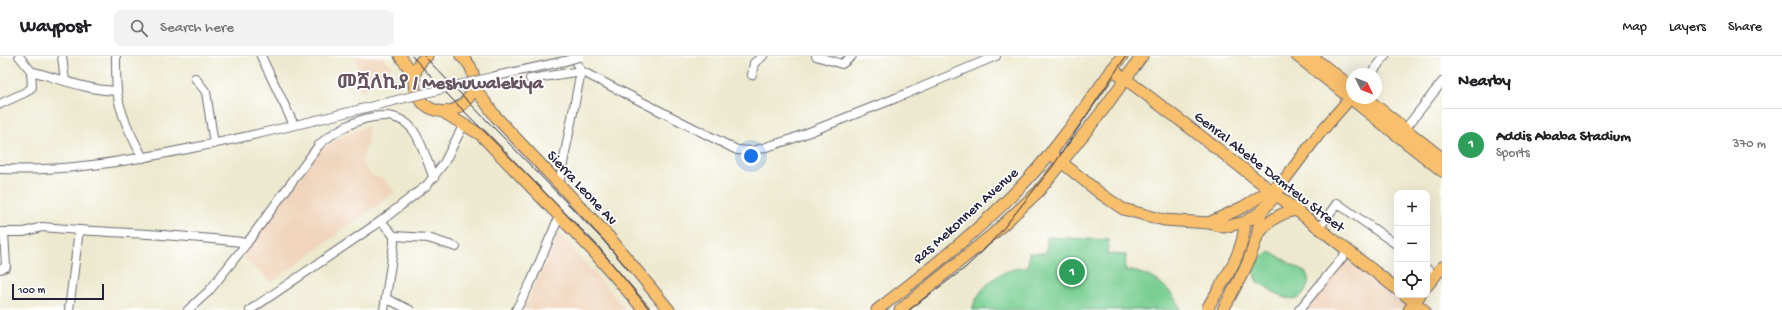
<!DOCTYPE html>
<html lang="en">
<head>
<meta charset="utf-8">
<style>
	:root { --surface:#fff; --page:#f2f2f2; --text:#202124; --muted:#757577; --line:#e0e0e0; --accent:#1a73e8 }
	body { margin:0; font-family:"Gochi Hand","Noto Sans Ethiopic",sans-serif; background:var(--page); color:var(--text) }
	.controls { position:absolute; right:12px; bottom:12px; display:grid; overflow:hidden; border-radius:8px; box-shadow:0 4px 16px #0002 }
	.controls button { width:36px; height:36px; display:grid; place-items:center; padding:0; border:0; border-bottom:1px solid var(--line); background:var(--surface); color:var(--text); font:20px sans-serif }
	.compass { position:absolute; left:1346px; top:12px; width:36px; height:36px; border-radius:50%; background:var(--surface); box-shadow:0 4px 16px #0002; rotate:133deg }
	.scale { position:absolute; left:12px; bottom:10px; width:92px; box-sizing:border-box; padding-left:4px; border:2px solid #22223b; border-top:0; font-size:11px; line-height:14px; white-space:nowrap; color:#22223b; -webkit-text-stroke:3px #fff; paint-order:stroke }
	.you { position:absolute; left:751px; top:100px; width:14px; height:14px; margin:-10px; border:3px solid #fff; border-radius:50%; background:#1a73e8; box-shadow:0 0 0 6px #1a73e833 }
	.badge { display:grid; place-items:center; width:26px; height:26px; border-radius:50%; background:var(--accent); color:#fff; font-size:13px; font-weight:700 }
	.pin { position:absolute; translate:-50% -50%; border:2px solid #fff; box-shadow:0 1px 4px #0006 }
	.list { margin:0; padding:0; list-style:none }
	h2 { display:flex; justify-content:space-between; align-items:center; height:52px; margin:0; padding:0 16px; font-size:17px }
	h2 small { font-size:13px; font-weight:400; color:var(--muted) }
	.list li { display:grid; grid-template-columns:26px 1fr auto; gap:12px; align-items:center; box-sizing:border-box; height:72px; padding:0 16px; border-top:1px solid var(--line) }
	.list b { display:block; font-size:15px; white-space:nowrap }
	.list p { margin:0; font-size:13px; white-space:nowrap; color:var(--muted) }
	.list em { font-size:13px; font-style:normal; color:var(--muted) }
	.icon { flex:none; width:22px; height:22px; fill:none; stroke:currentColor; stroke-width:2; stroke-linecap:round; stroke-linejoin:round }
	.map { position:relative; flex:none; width:1442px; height:254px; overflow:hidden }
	header { display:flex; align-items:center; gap:24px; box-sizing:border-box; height:56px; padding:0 20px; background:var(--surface); border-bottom:1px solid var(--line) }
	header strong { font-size:19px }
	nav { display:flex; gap:22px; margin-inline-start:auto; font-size:14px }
	.search { width:280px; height:36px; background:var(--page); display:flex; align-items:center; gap:10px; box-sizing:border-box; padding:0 14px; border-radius:8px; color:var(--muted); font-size:15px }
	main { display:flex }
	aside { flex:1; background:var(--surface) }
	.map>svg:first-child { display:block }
	.built { fill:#f0d5bc }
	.green { fill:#7acf93; stroke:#4e7867 }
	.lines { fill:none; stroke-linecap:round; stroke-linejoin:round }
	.minor-casing { stroke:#69686f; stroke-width:10 }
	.major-casing { stroke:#69686f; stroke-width:13 }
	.minor { stroke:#fff; stroke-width:8 }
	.major { stroke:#f8bf6c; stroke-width:11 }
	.tram { stroke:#22223b; stroke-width:1 }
	.minor-bridge-casing { stroke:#69686f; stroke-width:10; stroke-linecap:butt }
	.minor-bridge { stroke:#fff; stroke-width:8 }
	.labels { text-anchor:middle; stroke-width:3.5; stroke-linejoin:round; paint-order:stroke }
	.street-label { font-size:15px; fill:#22223b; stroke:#fff }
	.district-label { font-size:19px; font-weight:bold; fill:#675560; stroke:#fff }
</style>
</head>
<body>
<header>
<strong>Waypost</strong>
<div class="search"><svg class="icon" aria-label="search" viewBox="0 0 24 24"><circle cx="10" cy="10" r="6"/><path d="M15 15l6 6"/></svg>Search here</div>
<nav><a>Map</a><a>Layers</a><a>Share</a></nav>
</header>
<main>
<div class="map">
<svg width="1442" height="254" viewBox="0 0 1442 254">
	<rect width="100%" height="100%" fill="#fff"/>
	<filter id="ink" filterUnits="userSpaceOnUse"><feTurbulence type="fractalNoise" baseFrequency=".025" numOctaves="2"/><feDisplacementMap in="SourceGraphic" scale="8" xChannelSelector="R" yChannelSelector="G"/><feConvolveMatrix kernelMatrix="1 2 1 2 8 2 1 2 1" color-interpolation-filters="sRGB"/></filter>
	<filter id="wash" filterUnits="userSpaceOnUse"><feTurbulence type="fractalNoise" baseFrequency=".012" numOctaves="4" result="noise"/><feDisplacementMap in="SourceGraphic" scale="16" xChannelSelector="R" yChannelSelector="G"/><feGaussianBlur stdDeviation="0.9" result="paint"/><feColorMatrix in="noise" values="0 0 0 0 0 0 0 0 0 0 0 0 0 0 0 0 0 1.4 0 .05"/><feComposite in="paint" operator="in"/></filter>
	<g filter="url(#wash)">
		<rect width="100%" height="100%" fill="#ede9cf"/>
		<g class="built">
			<path d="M353,0H383L392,10L360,37L356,3Z"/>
			<path d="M368,69V82L362,106L370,119L384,123L395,136L272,226L242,201L277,151L318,97L343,79Z"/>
			<path d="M558,177L621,248L626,254H522L551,198Z"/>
			<path d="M1348,195L1397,233V239H1405L1414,247L1408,254H1299Z"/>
		</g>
		<g class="green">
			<path d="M1047,181L1109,184L1107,198L1126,199L1125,214C1151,217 1170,229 1181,254H972C978,231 1003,210 1028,212L1029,197H1046Z"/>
			<path d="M1271,196L1305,216C1313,226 1306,235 1298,243C1282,245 1269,232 1256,224C1250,211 1258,199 1271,196Z"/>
		</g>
	</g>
	<g filter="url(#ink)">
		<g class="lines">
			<g class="minor-casing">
				<g id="minor">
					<path d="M62,0L65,25"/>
					<path d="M116,0C116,11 116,23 117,35C120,59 132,81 143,102"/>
					<path d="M261,0L294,69"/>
					<path d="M572,0L581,15L737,94L753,95L789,84L896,42L996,0"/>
					<path d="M816,0L842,8L852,0"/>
					<path d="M31,15C60,23 87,34 117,35"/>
					<path d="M1371,18L1385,0"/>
					<path d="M752,19L754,7L763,0"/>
					<path d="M496,20L565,5"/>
					<path d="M195,22L206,36L214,88"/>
					<path d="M530,23L581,15L559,128"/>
					<path d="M0,48L26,36L32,31L31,15L19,0"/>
					<path d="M1402,77L1442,26"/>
					<path d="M0,113C65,116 129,105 192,92C263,78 334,60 405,42"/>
					<path d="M381,165L394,180V188L384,254"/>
					<path d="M1320,171L1337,147L1397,189"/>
					<path d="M0,176H24L42,171L79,174"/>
					<path d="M394,180L428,182L456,191"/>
					<path d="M0,213L6,211L4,176"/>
					<path d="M1427,213L1435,219"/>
					<path d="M387,243L410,254"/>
					<path d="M69,254L79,174C135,178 191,179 247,187L319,89C340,69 390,44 413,74C423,87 427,107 434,122"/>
					<path d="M188,254L209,235L247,187"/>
					<path d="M250,254L381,165L427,129L444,107L464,68"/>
					<path d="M516,254L531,226L559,161"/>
					<path d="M1299,254L1348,195"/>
				</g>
			</g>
			<g class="major-casing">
				<g id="major">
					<path d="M400,0L414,19"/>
					<path d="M427,0C418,6 414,15 414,26C414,34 417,42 424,48C457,74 494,26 461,0"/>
					<path d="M1297,0L1442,115"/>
					<path d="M1311,0L1352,31"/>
					<path d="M1112,13C1208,84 1302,159 1397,233"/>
					<path d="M474,31L496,61L609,181L669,254"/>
					<path d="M1366,42L1442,102"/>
					<path d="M443,56L481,79L593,195L644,254"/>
					<path d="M1050,97L1101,138L1123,153L1164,164L1209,167L1224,171L1245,166L1261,156L1276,139L1282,127L1319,78L1352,40"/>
					<path d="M1209,167L1243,151L1275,131"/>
					<path d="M1258,179C1268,165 1279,157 1296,154"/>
					<path d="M1427,230L1442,211"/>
					<path d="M1405,239L1424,254"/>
					<path d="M877,254C929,214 981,173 1026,125C1062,87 1091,42 1122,0"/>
					<path d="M900,254L993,178L1038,136L1103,54L1142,0"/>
					<path d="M1209,254L1208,251C1224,224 1244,197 1245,166"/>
					<path d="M1223,254L1247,209L1257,181L1261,156"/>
					<path d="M1409,254L1420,239"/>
				</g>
			</g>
			<use href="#minor" class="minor"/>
			<use href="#major" class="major"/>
			<g class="tram">
				<path d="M412,0L446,37L597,189L650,254"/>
				<path d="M424,0L603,184L630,216"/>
				<path d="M909,254L965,212L985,193L1002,174L1053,110L1126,0"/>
			</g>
			<g class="minor-bridge-casing">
				<g id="minor-bridge">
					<path d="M565,5L579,1"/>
					<path d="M405,42L496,20"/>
				</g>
			</g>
			<use href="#minor-bridge" class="minor-bridge"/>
		</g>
	</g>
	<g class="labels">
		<g class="street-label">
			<text transform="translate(1270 115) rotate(38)" y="5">Genral Abebe Damtew Street</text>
			<text transform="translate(583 131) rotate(47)" y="5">Sierra Leone Av</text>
			<text transform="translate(965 159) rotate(-42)" y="5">Ras Mekonnen Avenue</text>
		</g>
		<g class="district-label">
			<text x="440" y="32">መሿለኪያ / Meshuwalekiya</text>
		</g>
	</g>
</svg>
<div class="controls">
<button>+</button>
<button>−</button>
<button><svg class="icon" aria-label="locate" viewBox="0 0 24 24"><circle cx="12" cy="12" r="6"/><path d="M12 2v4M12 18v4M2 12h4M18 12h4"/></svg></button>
</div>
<svg class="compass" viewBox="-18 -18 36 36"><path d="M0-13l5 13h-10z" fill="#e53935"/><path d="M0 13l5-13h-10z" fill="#757577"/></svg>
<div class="scale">100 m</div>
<div class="you"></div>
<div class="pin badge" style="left:1072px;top:216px;background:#2e9e5b">1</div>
</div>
<aside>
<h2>Nearby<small></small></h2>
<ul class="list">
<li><span class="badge" style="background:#2e9e5b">1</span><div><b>Addis Ababa Stadium</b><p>Sports</p></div><em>370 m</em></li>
</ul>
</aside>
</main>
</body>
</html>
